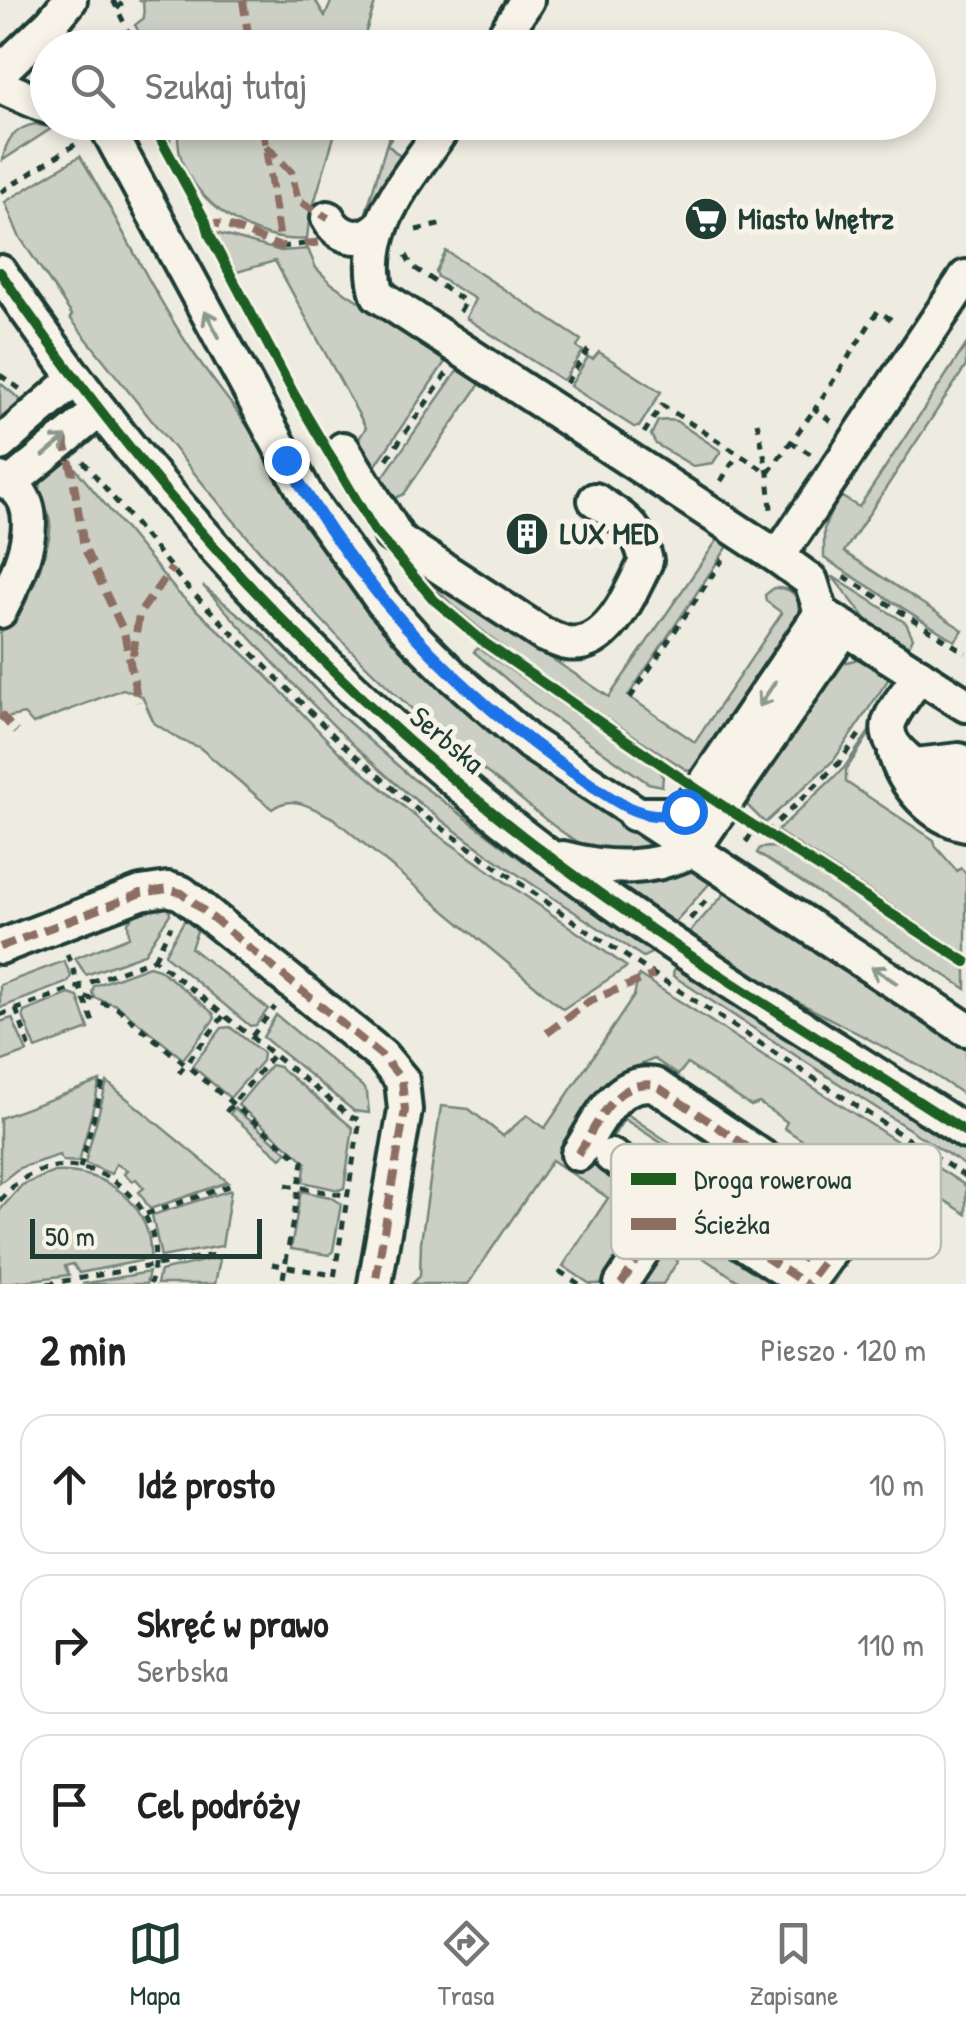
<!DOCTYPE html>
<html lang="pl">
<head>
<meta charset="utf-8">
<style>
	:root { --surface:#fff; --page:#f2f2f2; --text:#222; --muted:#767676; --line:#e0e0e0; --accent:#1f3d34 }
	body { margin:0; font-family:"Patrick Hand",sans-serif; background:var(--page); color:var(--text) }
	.scale { position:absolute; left:30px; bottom:25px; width:232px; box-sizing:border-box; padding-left:10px; border:5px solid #1f3d34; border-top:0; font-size:28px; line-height:35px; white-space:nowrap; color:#1f3d34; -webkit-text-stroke:8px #f7f3e8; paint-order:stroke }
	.stop { position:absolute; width:30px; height:30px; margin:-22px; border:8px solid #1a73e8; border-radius:50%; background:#fff }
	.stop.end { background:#1a73e8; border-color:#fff; box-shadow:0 2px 10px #0008 }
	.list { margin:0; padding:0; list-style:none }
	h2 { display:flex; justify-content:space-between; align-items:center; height:130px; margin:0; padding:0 40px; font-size:42px }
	h2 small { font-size:32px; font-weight:400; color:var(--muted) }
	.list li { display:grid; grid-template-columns:65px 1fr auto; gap:30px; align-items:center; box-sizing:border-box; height:140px; margin:0 20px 20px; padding:0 20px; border:2px solid var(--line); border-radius:30px }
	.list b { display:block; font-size:38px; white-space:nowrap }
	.list p { margin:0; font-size:32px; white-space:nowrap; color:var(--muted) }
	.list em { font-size:32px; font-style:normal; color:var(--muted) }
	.icon { flex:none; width:55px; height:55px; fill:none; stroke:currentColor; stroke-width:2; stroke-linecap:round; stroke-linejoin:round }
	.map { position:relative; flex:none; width:966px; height:1284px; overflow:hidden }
	.search { position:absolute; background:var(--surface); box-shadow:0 5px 15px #0003; left:30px; right:30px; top:30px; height:110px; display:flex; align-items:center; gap:25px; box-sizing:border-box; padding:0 35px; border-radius:55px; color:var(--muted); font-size:38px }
	.sheet { height:610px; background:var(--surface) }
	nav { display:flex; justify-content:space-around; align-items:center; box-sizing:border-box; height:140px; border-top:2px solid var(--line); background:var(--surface); font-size:28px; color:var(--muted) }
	nav a { display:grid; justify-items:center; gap:5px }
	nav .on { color:var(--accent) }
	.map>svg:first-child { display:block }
	.green { fill:#cccfc4; stroke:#76867c; stroke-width:2.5 }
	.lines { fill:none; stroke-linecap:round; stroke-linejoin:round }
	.minor-casing { stroke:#1f3d34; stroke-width:40 }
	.path { stroke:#1f3d34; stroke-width:5; stroke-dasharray:8 8; stroke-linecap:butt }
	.minor { stroke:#f7f3e8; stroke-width:32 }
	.quiet { stroke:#8d6e63; stroke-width:8; stroke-dasharray:15 8; stroke-linecap:butt }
	.cycleway-casing { stroke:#f7f3e8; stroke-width:16 }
	.cycleway { stroke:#1b5e20; stroke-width:10 }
	.oneway { stroke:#8b988e }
	.route { stroke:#1a73e8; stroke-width:12 }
	.labels { text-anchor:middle; stroke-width:10; stroke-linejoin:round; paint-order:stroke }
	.poi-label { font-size:30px; font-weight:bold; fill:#1f3d34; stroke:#f7f3e8; text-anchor:start }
	.street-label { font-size:30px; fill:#1f3d34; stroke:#f7f3e8 }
	.key { fill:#f7f3e8; stroke:#b6bcb2; stroke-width:2.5 }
	.key-label { font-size:28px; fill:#1f3d34 }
</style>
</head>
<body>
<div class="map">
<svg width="966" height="1284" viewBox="0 0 966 1284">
	<rect width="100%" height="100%" fill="#eeece1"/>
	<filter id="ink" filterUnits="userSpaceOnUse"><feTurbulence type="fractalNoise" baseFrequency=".01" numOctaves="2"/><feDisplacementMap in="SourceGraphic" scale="20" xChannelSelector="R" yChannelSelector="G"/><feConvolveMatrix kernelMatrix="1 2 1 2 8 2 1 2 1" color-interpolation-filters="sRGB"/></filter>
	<g filter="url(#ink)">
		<g class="green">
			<path d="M138,0H315L325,16L332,0H376L361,47L148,48L135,25L144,18L143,1Z"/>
			<path d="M176,123H197L198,129L214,128V123H338L309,220L307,239C257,245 193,204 180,154C178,144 178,133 176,123Z"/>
			<path d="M393,123H401L387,144L404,160L366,218L365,216Z"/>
			<path d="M35,124L52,128L3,160C5,140 15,128 35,124Z"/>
			<path d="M80,156C119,220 147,283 188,345C210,378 237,409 259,443C311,524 355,600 424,669C492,738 572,792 653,845V850C636,850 610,855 593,849C562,837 533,808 507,788C334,659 204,485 70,318L72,315L19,236L5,202Z"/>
			<path d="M216,233L281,251L308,249L316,268L331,283L447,359L368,477L353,447L366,428L275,261L237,272Z"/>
			<path d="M446,251L581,340L577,347L583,351L565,378L562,380L466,318L475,299L438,277L436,272Z"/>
			<path d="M966,345V366L844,552L963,630L955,641L824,558V529L836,499L842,497L859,507Z"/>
			<path d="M599,352L661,392L639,427H634L570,386L588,357L593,359Z"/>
			<path d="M460,367L482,381L404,494C393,500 387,499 377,491L383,477Z"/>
			<path d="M0,383L21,400L0,426Z"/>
			<path d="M668,420L676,421L721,451L713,463L693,466L656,444L651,435L658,421Z"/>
			<path d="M66,457L178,593L260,669L339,752L434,832L627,967L563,1009L333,818C311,808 294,793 272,809L199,747L180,740L154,723L142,696L123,689L33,724L24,714L0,719C0,705 0,642 0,634C5,623 19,614 25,604C35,584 44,559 49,538C58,499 14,494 66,457Z"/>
			<path d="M720,536L730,543L628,696L695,742L782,613L766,601L765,595L774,588C799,587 802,604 796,623L695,772L685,769C591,706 487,649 412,564L609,697Z"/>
			<path d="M832,576L906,623L913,638L907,650L871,625Z"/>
			<path d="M203,586L262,633L337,712L412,778L533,868L657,950L643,957C559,901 471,848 394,782C325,722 265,653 203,586Z"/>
			<path d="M478,648L657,768L663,777L662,786L648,783L543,710L474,652Z"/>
			<path d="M858,659L890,677L834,760L765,823L743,801L836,665Z"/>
			<path d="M893,697L846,770V782L934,840L936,847L957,871L961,868L966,874V954L777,831L844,768Z"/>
			<path d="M772,847L781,850L966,970V989L757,853L760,848Z"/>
			<path d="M689,870L710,883L674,923L620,884Z"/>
			<path d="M725,893L966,1049V1096L925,1069L791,998L689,933Z"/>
			<path d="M169,905L170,914L144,954L86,975L75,958L129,937L128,922C140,907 150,906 169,905Z"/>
			<path d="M187,916L197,931L191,948L268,1009L256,1025L250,1026L167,957L165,953Z"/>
			<path d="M64,961L71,976L68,982L0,1008V985Z"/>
			<path d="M675,962L966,1151V1166L673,976Z"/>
			<path d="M149,966L159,969L213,1013L215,1018L183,1059L117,1005L95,998L92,993L94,986Z"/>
			<path d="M639,975L909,1149L929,1191L902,1180L832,1284H825L872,1215L852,1201L864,1181L784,1128L787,1122L759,1103L751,1106L687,1064L678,1075L654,1059L615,1076L564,1153L587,1169L624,1112L707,1168L705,1171L624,1119L597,1162L645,1196L650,1213L608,1284H590L563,1266L608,1198L552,1160L468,1284H412L420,1276L421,1242L441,1106L469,1109L503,1136L527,1115L545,1128L634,996Z"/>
			<path d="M69,994L78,997L89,1029L36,1049L23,1016L24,1012Z"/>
			<path d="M276,1015L362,1086L367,1093L369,1113L354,1111L263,1037Z"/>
			<path d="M12,1018L27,1052L0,1062V1022Z"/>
			<path d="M230,1027L263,1053L262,1061L230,1098L192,1066L222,1028Z"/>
			<path d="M271,1065L279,1067L353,1128L344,1188L339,1190L303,1182L306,1162L238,1105Z"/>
			<path d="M100,1081L79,1162L63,1161L59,1155L19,1168L0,1183V1118Z"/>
			<path d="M107,1082L228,1182L150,1209L139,1192L144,1188L136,1179L132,1181L124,1174L127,1170L116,1164L111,1174L85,1163Z"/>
			<path d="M234,1108L287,1152L281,1158L230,1114Z"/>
			<path d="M921,1157L966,1186V1214L938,1196Z"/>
			<path d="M54,1172C106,1169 153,1203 150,1259L79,1273L73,1264L65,1266L69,1275L0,1284V1210L22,1185Z"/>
			<path d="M714,1172L808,1234L821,1215L827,1231L805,1260L793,1259L805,1239L712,1177Z"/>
			<path d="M231,1190L222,1246L161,1257L152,1215Z"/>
			<path d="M301,1191L330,1197L341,1204L333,1251L329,1255L291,1249Z"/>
			<path d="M690,1226L772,1280L769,1284H743L688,1248L684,1252L663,1239L674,1227Z"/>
			<path d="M658,1247L678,1261L663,1284H635Z"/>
			<path d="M212,1259H220L215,1284H157L160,1271Z"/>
			<path d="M149,1272L146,1284H82Z"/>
		</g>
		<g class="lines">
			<g class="minor-casing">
				<g id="minor">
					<path d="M496,48L527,0"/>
					<path d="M0,72L52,22L70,0"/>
					<path d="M0,86L48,107"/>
					<path d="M104,122L308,498L382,601L414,637L451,674L530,743L966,1029"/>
					<path d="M447,122C412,176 358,228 378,295L778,557L811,581L821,613L966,705"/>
					<path d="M328,218C338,237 360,244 378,228"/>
					<path d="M0,272C164,514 372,734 612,902C727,983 848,1055 966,1132"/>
					<path d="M0,444L75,379"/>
					<path d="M343,449L394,532"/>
					<path d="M0,479C55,500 18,575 0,611"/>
					<path d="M11,483L100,410"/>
					<path d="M391,535L544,635C551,637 560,642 567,643C608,650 632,591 646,561C638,524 624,520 595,500"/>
					<path d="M778,557L966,277"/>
					<path d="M919,675C911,689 894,707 889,723C881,755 944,782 966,797"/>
					<path d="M895,753C904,785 932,818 966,824"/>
					<path d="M916,765L959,760L966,765"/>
					<path d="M634,814H672L689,807L821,613"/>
					<path d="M563,858C609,870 648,871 692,851L845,628"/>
					<path d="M0,947L141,893L168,889L182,893L382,1056L402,1080L405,1110L375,1284"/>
					<path d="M578,1154C597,1126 614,1078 655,1085L834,1205C855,1231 822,1261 807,1284"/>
					<path d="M611,1156L806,1284"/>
					<path d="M621,1284L677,1199"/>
				</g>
			</g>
			<g class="path">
				<path d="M113,0L136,48"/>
				<path d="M117,9L124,0"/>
				<path d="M168,122L169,152"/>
				<path d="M1,192L76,144"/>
				<path d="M416,230L447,223"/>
				<path d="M281,247L304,244"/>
				<path d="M406,255L412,266L465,302L459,313"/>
				<path d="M0,375L20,389"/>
				<path d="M566,383L591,346"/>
				<path d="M831,421L815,409L878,311L897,323"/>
				<path d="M757,422L768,473L771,509"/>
				<path d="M644,433L662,405L768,473L815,409"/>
				<path d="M790,441L812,455"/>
				<path d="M387,459L447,373"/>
				<path d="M83,461L186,586L339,741L422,814L589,932L966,1177"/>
				<path d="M721,481L738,454"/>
				<path d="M844,576L966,653"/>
				<path d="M630,698L723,559"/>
				<path d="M766,833L839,763L859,735"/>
				<path d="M746,842L757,826"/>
				<path d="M690,919L709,897"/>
				<path d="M67,954L83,996L117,1008L303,1162L282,1284"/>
				<path d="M154,959L171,926"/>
				<path d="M84,999L95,1027"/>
				<path d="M16,1009L31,1051"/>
				<path d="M0,1015L154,959L351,1117L360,1120L333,1284"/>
				<path d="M252,1036L275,1007"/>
				<path d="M179,1073L225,1014"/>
				<path d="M226,1112L274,1054"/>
				<path d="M80,1168L104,1079"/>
				<path d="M704,1180L717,1160"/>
				<path d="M286,1185L349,1196"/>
				<path d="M0,1201C58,1122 180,1190 150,1284"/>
				<path d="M146,1214L232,1185"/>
				<path d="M272,1264L333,1275"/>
				<path d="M559,1271L579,1284"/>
				<path d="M47,1284L220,1254"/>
			</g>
			<use href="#minor" class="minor"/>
			<g class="quiet">
				<path d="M243,0L250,48"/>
				<path d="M266,146L291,172L298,200L328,218"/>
				<path d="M206,222C232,224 256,238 281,247L262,122"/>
				<path d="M304,244L324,242"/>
				<path d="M64,438L72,471L84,547L124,632L138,702"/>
				<path d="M133,655L139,614L172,568"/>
				<path d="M0,714L16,732"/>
				<path d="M0,947L141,893L168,889L182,893L382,1056L402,1080L405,1110L375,1284"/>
				<path d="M547,1033L591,1000L654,975"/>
				<path d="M911,1141L933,1193L913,1236"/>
				<path d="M578,1154C597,1126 614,1078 655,1085L834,1205C855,1231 822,1261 807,1284"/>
				<path d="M611,1156L806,1284"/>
				<path d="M621,1284L677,1199"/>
			</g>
			<g class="cycleway-casing">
				<g id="cycleway">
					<path d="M155,122L158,134L206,222L210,236L294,394L374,530L434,600L485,643L700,791L966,962"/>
					<path d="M0,272C164,514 372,734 612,902C727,983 848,1055 966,1132"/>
				</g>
			</g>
			<use href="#cycleway" class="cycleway"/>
		</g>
		<defs><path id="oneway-shaft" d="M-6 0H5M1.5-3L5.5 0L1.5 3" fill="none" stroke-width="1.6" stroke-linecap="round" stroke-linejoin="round" transform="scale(2.5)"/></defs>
		<g class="oneway">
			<use href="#oneway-shaft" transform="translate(212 324) rotate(-118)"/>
			<use href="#oneway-shaft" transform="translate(55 446) rotate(-40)"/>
			<use href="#oneway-shaft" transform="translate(767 694) rotate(124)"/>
			<use href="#oneway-shaft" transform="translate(884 975) rotate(-147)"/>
		</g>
	</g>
	<g class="lines" filter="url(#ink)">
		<path class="route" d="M286,460C358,586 455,691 574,773C608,795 641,827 684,811"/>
	</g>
	<defs>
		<g id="supermarket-disc" transform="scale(2.25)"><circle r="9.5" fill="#1f3d34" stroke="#f7f3e8"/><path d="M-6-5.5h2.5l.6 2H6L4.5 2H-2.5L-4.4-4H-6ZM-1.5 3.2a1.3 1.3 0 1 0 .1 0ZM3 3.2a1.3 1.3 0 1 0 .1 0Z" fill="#fff"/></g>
		<g id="building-disc" transform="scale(2.25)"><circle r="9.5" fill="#1f3d34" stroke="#f7f3e8"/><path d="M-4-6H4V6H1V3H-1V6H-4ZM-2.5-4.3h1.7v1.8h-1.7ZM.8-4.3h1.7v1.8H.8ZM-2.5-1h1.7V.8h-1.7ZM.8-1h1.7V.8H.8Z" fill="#fff"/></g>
	</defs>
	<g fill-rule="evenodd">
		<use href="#supermarket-disc" x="706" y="219"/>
		<use href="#building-disc" x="527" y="534"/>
	</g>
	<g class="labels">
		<g class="poi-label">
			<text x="738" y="229">Miasto Wnętrz</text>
			<text x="560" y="544">LUX MED</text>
		</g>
		<g class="street-label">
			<text transform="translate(447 740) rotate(40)" y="10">Serbska</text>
		</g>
	</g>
	<rect x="611" y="1144" width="330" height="115" rx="15" class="key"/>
	<rect x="631" y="1173" width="45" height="12" fill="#1b5e20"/>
	<rect x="631" y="1218" width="45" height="12" fill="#8d6e63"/>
	<g class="key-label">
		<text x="694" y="1189">Droga rowerowa</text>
		<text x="694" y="1234">Ścieżka</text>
	</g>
</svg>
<div class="scale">50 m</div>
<div class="stop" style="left:684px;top:811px"></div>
<div class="stop end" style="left:286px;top:460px"></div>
<div class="search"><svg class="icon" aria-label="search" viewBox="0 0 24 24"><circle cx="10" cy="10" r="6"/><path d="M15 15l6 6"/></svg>Szukaj tutaj</div>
</div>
<section class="sheet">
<h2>2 min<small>Pieszo · 120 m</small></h2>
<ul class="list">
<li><svg class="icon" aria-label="ahead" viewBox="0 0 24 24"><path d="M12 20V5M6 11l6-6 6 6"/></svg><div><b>Idź prosto</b></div><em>10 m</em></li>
<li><svg class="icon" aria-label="right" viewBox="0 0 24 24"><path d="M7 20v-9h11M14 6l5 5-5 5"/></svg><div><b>Skręć w prawo</b><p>Serbska</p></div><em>110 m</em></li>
<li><svg class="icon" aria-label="arrive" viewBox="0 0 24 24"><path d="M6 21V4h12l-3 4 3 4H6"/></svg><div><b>Cel podróży</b></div></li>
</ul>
</section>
<nav>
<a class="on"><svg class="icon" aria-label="map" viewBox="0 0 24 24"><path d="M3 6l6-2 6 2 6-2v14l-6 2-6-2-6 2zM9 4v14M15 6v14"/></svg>Mapa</a>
<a><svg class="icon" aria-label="directions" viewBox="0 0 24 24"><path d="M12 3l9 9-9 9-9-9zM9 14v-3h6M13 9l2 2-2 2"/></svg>Trasa</a>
<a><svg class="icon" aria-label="saved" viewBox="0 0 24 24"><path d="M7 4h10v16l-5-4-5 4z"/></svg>Zapisane</a>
</nav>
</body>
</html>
